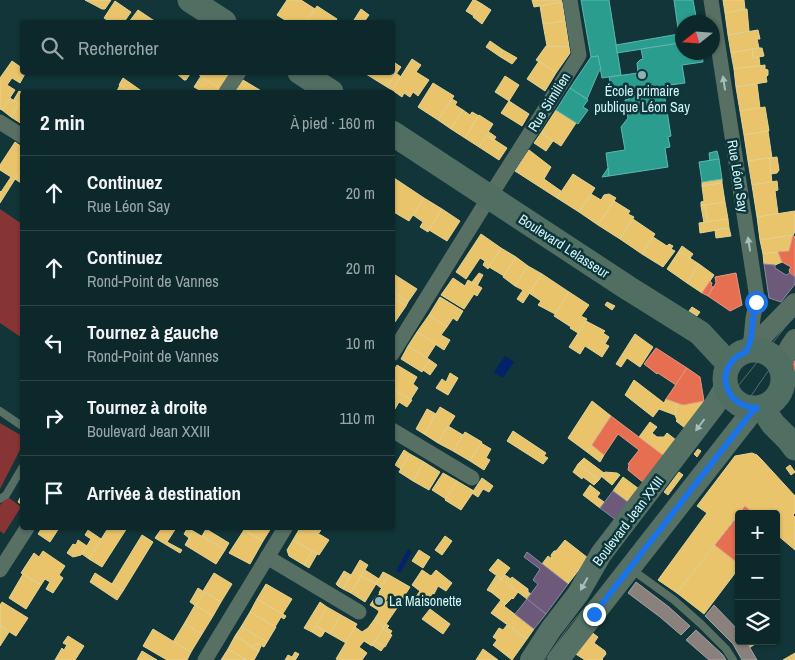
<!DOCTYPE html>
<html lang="fr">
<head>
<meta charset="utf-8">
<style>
	:root { --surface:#0d282a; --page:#1b3436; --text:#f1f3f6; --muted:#9aa6a8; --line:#2d4447 }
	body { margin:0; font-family:"Archivo Narrow",sans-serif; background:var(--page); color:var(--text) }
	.controls { position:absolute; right:15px; bottom:15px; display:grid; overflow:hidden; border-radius:5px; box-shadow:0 1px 4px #0004 }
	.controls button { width:45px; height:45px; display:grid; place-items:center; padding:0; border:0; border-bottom:1px solid var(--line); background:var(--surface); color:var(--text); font:25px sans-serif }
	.compass { position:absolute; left:675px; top:15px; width:45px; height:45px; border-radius:50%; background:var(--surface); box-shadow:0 1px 4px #0004; rotate:253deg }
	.stop { position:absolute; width:15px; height:15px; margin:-11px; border:4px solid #1a73e8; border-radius:50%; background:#fff }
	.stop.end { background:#1a73e8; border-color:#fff; box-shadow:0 1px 5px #0008 }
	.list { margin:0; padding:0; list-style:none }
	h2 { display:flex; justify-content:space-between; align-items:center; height:65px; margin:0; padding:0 20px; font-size:21px }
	h2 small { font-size:16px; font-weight:400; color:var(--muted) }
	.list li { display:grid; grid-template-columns:32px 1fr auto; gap:15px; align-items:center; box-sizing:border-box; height:75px; padding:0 20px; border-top:1px solid var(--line) }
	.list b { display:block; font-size:19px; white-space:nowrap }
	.list p { margin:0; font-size:16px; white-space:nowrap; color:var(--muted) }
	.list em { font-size:16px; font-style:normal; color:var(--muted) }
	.icon { flex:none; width:28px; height:28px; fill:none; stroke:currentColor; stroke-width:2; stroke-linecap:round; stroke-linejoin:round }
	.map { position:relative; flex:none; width:795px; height:660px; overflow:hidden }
	.search { position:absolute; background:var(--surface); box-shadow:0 1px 4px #0004; left:20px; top:20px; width:375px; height:55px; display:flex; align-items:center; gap:12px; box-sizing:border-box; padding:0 18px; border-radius:5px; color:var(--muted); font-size:19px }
	.panel { position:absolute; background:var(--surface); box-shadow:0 1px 4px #0004; left:20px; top:90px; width:375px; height:440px; border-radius:5px }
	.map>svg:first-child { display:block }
	.green { fill:#873435 }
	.water { fill:#052169 }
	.homes { fill:#e9c46a; stroke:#e2d395 }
	.shops { fill:#e76f51; stroke:#e19884 }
	.offices { fill:#6d597a; stroke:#8c88a0 }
	.schools { fill:#2a9d8f; stroke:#5db8af }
	.industry { fill:#8a817c; stroke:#a0a4a2 }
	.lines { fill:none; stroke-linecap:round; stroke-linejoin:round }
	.service { stroke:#586f63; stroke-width:8 }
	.minor { stroke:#586f63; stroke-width:15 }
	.tertiary { stroke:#586f63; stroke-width:20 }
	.secondary { stroke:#557064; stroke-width:22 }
	.primary { stroke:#506e62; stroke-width:25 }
	.tram { stroke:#586f68; stroke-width:1 }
	.oneway { fill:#a2c0be }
	.oneway2 { fill:#a1c0be }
	.route { stroke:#1a73e8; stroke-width:6 }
	.poi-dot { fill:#8fb2b6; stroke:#0e363a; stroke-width:2 }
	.labels { text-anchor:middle; stroke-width:5; stroke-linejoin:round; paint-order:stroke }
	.poi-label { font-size:14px; fill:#d3f6fa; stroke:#0e363a }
	.street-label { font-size:14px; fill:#d3f6fa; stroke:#0e363a }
</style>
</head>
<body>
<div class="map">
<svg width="795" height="660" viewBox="0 0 795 660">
	<rect width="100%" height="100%" fill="#113538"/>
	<g class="green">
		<path d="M0,209L22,224V338L0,323Z"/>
		<path d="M0,423L22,436V446L0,489Z"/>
		<path d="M8,497L21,507L4,534L0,531V505Z"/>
	</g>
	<g class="water">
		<path d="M505,356L514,362L503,378L494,372Z"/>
		<path d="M408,549L412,552L400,573L396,571Z"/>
	</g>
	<g class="homes">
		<path d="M85,0H111L105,9H102Z"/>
		<path d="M287,0H301L315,9L306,22H288L277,15Z"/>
		<path d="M473,0H475L482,4L474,16L466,11Z"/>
		<path d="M532,0H561L562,2L534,7Z"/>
		<path d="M723,0H744L745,9L725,13Z"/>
		<path d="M115,1L131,12L124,22H110L104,18Z"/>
		<path d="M562,2L565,21L543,24L540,6Z"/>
		<path d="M482,4L491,10L482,24L473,17Z"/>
		<path d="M317,6L337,19L335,22H306Z"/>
		<path d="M361,9L369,15L364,22H358L354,20Z"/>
		<path d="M747,9L749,31L728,35L725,13Z"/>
		<path d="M138,10L156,22H129Z"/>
		<path d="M565,21L569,47L547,46L543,24Z"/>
		<path d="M758,30L760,39H757L759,48L731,53L728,35Z"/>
		<path d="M490,41L503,50L499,56L486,47Z"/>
		<path d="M546,46L569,47L570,53L556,73L536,60Z"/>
		<path d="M759,48H762L764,56L753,58L752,49Z"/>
		<path d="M752,49L753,58L759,57L760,66L734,69L731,53Z"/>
		<path d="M503,50L517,58L512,64L499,56Z"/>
		<path d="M412,59L421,65L416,72L429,80L418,96L413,92L410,97L404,93L402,97L392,90Z"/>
		<path d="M12,61L22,68V72H26L20,83L12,78L7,85L15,90L2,110L0,109V78Z"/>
		<path d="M392,61L401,67L387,87L366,74L367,72H392Z"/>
		<path d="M539,61L556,73L545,91L527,79Z"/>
		<path d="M765,65V69L768,70V75L766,77L767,82L736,87L734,69Z"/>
		<path d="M175,72H188L190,74L186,80H184Z"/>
		<path d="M195,72H231L220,89Z"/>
		<path d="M396,73L401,77L392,90L387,87Z"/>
		<path d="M201,76L220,89L218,92H203L194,87Z"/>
		<path d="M505,76L519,85L509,101L495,92Z"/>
		<path d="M123,78L143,92H131L119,85Z"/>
		<path d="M243,80L263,92H235Z"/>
		<path d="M433,83L454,96L438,120L418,107Z"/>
		<path d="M757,84L760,108L740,111L736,87Z"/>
		<path d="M120,85L131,92H120L117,91Z"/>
		<path d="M19,91L22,93V124L11,117L19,104L13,101Z"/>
		<path d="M10,98L19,104L11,117L2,110Z"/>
		<path d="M452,99L457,102L455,105L463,110L451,129L438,120Z"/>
		<path d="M509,101L529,114L522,126L501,113Z"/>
		<path d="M765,107L769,131L744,135L740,111Z"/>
		<path d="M463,110L470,115L472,112L479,116L465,138L451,129Z"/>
		<path d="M556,110L576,123L561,146L541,133Z"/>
		<path d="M479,115L493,124L479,147L465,138Z"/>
		<path d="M768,131L772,158L748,161L744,135Z"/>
		<path d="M489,132L496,137L494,140L487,135Z"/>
		<path d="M541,133L553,141L546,151L534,143Z"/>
		<path d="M487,135L507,148L499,160L479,147Z"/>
		<path d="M15,142L22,147V168L0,203V191L1,192L11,177L0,170V165Z"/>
		<path d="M529,150L551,167L544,179L561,191L557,198L515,171Z"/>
		<path d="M777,157L779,170L777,173L771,174L769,158Z"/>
		<path d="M769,158L772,182L752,185L748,161Z"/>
		<path d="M22,168V181L21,183L15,179Z"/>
		<path d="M573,174L595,188L579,212L557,198Z"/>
		<path d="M394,178L424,198L409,221L392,211V180Z"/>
		<path d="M722,179V183L702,186V182Z"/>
		<path d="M777,181L778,190L775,191L778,214L757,217L752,185Z"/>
		<path d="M722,183L725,202L701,206V202L704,201L702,186Z"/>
		<path d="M591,194L601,200L604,195L609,194L616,198L598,225L579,212Z"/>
		<path d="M424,198L442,209L428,232L420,227L423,222L413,215Z"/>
		<path d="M614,201L630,211L628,214L634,217L620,239L598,225Z"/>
		<path d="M725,202L728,219L708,222L705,205Z"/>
		<path d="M705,205L708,222L704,223L701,206Z"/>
		<path d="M442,209L460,221L447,241L429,230Z"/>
		<path d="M795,211V232L793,235L760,240L757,217Z"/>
		<path d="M633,219L655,234L642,254L620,239Z"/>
		<path d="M728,219L729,228L700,233L699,223Z"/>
		<path d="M729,228L731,236L716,238L715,230Z"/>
		<path d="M481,234L501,248L488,269L483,265L485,261L480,258L466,279L456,272Z"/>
		<path d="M793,235L789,251L763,254L760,240Z"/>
		<path d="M653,237L667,246L669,244L673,246L671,249L675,251L663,267L642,254Z"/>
		<path d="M682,246L693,254L690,258L679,251Z"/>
		<path d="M501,248L516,257L504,276L489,267Z"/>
		<path d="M679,251L699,264L687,283L667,269Z"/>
		<path d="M778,252L782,262L775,265L764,264L763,254Z"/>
		<path d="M516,257L528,266L515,286L503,277Z"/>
		<path d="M699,264L714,275L702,293L687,283Z"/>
		<path d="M528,266L542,274L523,303L517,299L523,290L515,286Z"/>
		<path d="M392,273L417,289L408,302L392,291Z"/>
		<path d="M479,273L483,275L477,286L472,282Z"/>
		<path d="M542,274L569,292L555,314L538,305L541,301L529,293Z"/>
		<path d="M453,278L465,286L468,280L482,288L477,296L474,294L464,309L441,295Z"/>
		<path d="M392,291L408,302L406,306L392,297Z"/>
		<path d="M569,292L589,305L581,316L587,319L578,333L570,328L571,327L554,316Z"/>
		<path d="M392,297L406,306L395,322L392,320Z"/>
		<path d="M440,297L463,311L457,321L453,318L447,327L429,315Z"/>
		<path d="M607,302L615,306L612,310L605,305Z"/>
		<path d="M692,307L700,312L697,316L689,311Z"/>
		<path d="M429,315L447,327L441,335L450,340L444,350L417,332Z"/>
		<path d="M586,321L605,331L603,333L609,337L605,344L609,346L602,357L585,346L580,354L569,347Z"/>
		<path d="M417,332L436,344L427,358L408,346Z"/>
		<path d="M635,334L653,347L640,367L627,358L621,367L616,364Z"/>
		<path d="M408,346L430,360L422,372L401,359Z"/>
		<path d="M430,360L437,365L430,375L423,370Z"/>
		<path d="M397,365L417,377L413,384L418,388L411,399L392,389V373Z"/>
		<path d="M450,373L458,378L448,395L436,388L442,379L446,382Z"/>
		<path d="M634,380L664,403L666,399L677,403L675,415L659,409L653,417L625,395Z"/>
		<path d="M392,389L412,400L407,407L399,402L395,409L392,407Z"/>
		<path d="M592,401L611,416L587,452L568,438Z"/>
		<path d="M704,401L685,428L676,421L677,420L675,415L677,403L683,405Z"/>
		<path d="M440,407L455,416L438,443L424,434Z"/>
		<path d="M427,409L436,414L424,434L416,429Z"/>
		<path d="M650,422L657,427L652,433L657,437H664L667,433L676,440L664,456L639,437Z"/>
		<path d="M448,426L463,435L453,451L438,443Z"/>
		<path d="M513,431L546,453L544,456L548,458L543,464L507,441Z"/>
		<path d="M465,432L482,442L470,461L453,451Z"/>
		<path d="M481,443L491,449L486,458L490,460L484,470L470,461Z"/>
		<path d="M592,445L604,455L600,462L587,452Z"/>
		<path d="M698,449L701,451L697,457L694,454Z"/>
		<path d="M404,450L410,454L401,469L395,465Z"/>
		<path d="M752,453L757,455L761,459L795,496V513L793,515L795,517V550L776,534V514H754L745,506L677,593L658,580L707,513L697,506L735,456Z"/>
		<path d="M410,454L424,462L413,481L399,472Z"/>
		<path d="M584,458L604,473L599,480L578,464Z"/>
		<path d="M424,462L440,472L429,490L413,481Z"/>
		<path d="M578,464L599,480L594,485L583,477L582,479L573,472Z"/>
		<path d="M790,465L795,472L791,475L786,468Z"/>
		<path d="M605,472L617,473L620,475L612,485L601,476Z"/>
		<path d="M679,472L683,475L668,495L664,492Z"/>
		<path d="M443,473L457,481L446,499L432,490Z"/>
		<path d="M623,477L639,489L629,503L613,491Z"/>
		<path d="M482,478L493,486L489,492L483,489L478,497L472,493Z"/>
		<path d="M457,481L474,491L461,510L445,500Z"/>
		<path d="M590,485L600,493L597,497L604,502L600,508L583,495Z"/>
		<path d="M22,494V505L18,502Z"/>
		<path d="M42,528H59L50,542L38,534Z"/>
		<path d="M108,528H127L102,567L89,559Z"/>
		<path d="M162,528H176L167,542L182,550L180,553L155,538Z"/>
		<path d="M185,528H192L190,530L193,531L189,538L184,534L187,529Z"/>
		<path d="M240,528H271L263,541Z"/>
		<path d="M300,528H309L329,540L319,555L293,540Z"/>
		<path d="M309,528H322L319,533Z"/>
		<path d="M206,529L229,543L225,550L202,536Z"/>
		<path d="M88,530L101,539L89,559L82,554L91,539L85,535Z"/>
		<path d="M244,530L263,541L250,564L229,553Z"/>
		<path d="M193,531L225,550L216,564L185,545Z"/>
		<path d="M142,535L153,542L123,591L112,584Z"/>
		<path d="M445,536L452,541L442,555L435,550Z"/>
		<path d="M78,540L87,546L81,555L73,557L67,553L73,544L76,545Z"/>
		<path d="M293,540L312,551L304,565L289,556L287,550Z"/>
		<path d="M565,540L588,558L568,584L542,564L548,556L552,559L551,555L554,551H556Z"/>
		<path d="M715,545L739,564V568L704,614L677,593Z"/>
		<path d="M419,550L430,557L423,568L412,561Z"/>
		<path d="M43,551L65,566L59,575L63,578L53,593L46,589L50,582L45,579L41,585L21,573L34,553L39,557Z"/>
		<path d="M312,551L317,554L309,568L304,565Z"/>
		<path d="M498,559L510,568L501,579L489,570Z"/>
		<path d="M360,560L368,565L351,593L343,589Z"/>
		<path d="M365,570L379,579L376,584L361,576Z"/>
		<path d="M422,570L431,576L436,570L452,583L446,591L438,586L434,594L433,593L430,597L433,600L427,607L415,598L420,591L412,585Z"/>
		<path d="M344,571L351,575L349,579L344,575L338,586L336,584Z"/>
		<path d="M383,572L389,575L381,588L376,584Z"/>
		<path d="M95,573L123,591L117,600L90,582Z"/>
		<path d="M214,573L232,584L221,602L203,591Z"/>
		<path d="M23,574L41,585L26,609L9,598Z"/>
		<path d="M344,575L349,579L343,589L338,586Z"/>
		<path d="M389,575L410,587L402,600L390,593L385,602L386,603L387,601L397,608L384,627L374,620L379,612L378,610L370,605L376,596L377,597L380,593H379L381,589L382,590V589L381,588Z"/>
		<path d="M505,575L511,579L512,577L528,589V592L531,594L527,599L501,579Z"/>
		<path d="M361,576L376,584L365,602L351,593Z"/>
		<path d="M496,576L501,579L491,592L487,590Z"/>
		<path d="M501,579L518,592L513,599L512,598L506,604L491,592Z"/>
		<path d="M266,584L292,599L282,615L257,599Z"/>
		<path d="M198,588L204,592L196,606L190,602Z"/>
		<path d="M204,592L221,602L213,616L196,606Z"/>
		<path d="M257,599L286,616L284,619L281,617L275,627L250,612Z"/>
		<path d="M501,600L506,604L504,606L534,629L527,639L491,613Z"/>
		<path d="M2,602L28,618L16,636L0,626V605Z"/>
		<path d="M320,602L327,607L312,632L304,628Z"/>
		<path d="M195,605L213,616L202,634L184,624Z"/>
		<path d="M327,607L341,615L330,634L316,626Z"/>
		<path d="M430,609L450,624L443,634L422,619Z"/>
		<path d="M250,612L276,627L267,642L241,627Z"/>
		<path d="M341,615L357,624L346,643L330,634Z"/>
		<path d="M374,620L384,627L372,646L364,641L359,647L367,653L362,660H339L336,659L355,627L362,632L368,628Z"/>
		<path d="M184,624L202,634L191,652L173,642Z"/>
		<path d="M386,624L389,626L387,628L392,631L390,634L383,629Z"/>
		<path d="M507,625L527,639L512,660L493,645L497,640L493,637L499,628L503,630Z"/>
		<path d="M0,626L9,632L0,646Z"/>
		<path d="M316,626L325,631L322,636L320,637L312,632Z"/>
		<path d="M241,627L267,642L264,647L256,643L253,648L235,636Z"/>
		<path d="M153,629L191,652L187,660H167L143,646Z"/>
		<path d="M383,629L392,635L385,647L375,641Z"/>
		<path d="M587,629L598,637L594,643L605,651L606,654L602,659L603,660H585L571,651Z"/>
		<path d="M68,636L84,646L75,660H55L62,648L64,650L67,645L63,643Z"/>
		<path d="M235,636L259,651L254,660H246L228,649Z"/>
		<path d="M375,641L384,647L381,651L372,645Z"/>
		<path d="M746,641H760L749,648Z"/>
		<path d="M256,643L261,646L259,651L253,648Z"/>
		<path d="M228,649L246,660H221Z"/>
		<path d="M483,649L498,660H476Z"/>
		<path d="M142,651L157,660H137Z"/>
		<path d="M295,652L299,654L296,659L292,657Z"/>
		<path d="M795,653V660H783Z"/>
		<path d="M288,655L296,659L295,660H285Z"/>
	</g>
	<g class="shops">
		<path d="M793,235L795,237V277L790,273L789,270L791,267L782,262L778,252L789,251Z"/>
		<path d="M736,273L742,305L730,311L708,296L716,283L715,277Z"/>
		<path d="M710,281L712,283L711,286L713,287L708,296L702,293Z"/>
		<path d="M656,348L687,368L676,385L658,373L657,374L644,364Z"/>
		<path d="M791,361H795V386H790Z"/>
		<path d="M687,368L700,377L704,401L683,405L666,399Z"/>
		<path d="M611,416L664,456L644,483L628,470L629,465L628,464L639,450L618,434L604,455L592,445Z"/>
		<path d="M745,506L754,514H739Z"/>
		<path d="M739,515V564L715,545Z"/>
	</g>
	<g class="offices">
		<path d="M764,264L775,265V268L786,275L790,273L795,277V284L781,302L769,298Z"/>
		<path d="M613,491L629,503L616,520L600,508Z"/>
		<path d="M527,552L568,584L546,614L527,599L538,584L533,580L540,569L524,557Z"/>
		<path d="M527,599L546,614L534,629L515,614Z"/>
	</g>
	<g class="schools">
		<path d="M581,0H609L621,75L602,78L598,56L591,57Z"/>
		<path d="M674,0H693L697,22H682V43H680Z"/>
		<path d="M679,34L680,43L617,53L616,45Z"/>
		<path d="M680,43H682V52H702L703,62L682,65L685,83L663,86L671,136L668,137L670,147L665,148L668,167L609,176L606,153L625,150L621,127L628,118L625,100L629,99L628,93L613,95L609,77L638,73L637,63L640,60L643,59L641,49Z"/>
		<path d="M598,56L601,70L599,71L587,99L570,88L591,57Z"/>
		<path d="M570,88L588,100L583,107L588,110L578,124L556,110Z"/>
		<path d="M717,151L719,159L710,161L709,153Z"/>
		<path d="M719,159L722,179L702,182L699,162Z"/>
		<path d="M608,168L609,176L602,177Z"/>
	</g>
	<g class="industry">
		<path d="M636,582L669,607L690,626L681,635L660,617L628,593Z"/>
		<path d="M714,605L739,631V641H746L757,660H742L733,644L705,616Z"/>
		<path d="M696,630L723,655L726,660H709L686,640Z"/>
	</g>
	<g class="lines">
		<g class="service">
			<path d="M0,411L22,426"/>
			<path d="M0,499L6,495L22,468"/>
			<path d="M631,569L674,600L701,624L726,649L733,660"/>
		</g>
		<g class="minor">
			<path d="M711,0L756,292L757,298L753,318L751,339L746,352"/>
			<path d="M226,92L239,72"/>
			<path d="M0,122L22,136"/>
			<path d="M392,354L480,212L578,57L579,55L570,0"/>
			<path d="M392,430L472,478"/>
			<path d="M267,557L359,612"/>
			<path d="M0,570L27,528"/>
			<path d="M205,660L285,528"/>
		</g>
		<g class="tertiary">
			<path d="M756,351L760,339L795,303"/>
			<path d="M781,371C783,359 788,348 795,339"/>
		</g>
		<g class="secondary">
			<path d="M531,660L551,629L578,594L601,554L714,406L723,391L725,384"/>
			<path d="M558,660L751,413L757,408"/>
		</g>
		<g class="primary">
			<path d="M190,0L224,22"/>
			<path d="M300,72L331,92"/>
			<path d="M392,133L628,288L700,333L726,361L728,366"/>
			<circle cx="754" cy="379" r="29"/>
			<path d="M762,407L773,424L789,440L795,448"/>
		</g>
		<g class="tram">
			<path d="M535,660L608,557L730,396L795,315"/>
			<path d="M545,660L568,627L630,555L744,406L795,332"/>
		</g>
	</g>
	<defs><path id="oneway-solid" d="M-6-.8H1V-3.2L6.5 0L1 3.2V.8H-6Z" transform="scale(1.25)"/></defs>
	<g class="oneway">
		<use href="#oneway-solid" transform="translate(724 83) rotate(-99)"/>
		<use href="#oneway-solid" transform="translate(749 244) rotate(-99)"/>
	</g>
	<g class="oneway2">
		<use href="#oneway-solid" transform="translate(700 425) rotate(127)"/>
		<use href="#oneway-solid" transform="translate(584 584) rotate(119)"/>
	</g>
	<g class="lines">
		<path class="route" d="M594,614L751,413L757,408C722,407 713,364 746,352L751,339L753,318L756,302"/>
	</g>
	<g class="poi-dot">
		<circle cx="642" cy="75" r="5"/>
		<circle cx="379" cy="601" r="5"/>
	</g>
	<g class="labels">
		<g class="poi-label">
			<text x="642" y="96">École primaire<tspan x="642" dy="16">publique Léon Say</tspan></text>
			<text x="389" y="606" text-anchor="start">La Maisonette</text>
		</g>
		<g class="street-label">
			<text transform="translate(549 102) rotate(-58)" y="5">Rue Similien</text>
			<text transform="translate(738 176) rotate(81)" y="5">Rue Léon Say</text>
			<text transform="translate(564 246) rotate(33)" y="5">Boulevard Lelasseur</text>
			<text transform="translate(628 521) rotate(-53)" y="5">Boulevard Jean XXIII</text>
		</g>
	</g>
</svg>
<div class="controls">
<button>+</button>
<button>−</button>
<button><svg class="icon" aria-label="layers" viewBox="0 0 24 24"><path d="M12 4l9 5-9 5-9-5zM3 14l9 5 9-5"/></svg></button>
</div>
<svg class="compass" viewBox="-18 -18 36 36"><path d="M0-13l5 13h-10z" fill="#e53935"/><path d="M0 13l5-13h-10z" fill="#9aa6a8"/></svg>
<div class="stop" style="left:756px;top:302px"></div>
<div class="stop end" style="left:594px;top:614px"></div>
<div class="search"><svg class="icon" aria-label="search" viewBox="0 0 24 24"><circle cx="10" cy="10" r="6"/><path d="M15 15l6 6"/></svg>Rechercher</div>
<section class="panel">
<h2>2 min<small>À pied · 160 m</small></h2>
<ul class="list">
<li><svg class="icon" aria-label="ahead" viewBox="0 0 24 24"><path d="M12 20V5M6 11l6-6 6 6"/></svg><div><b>Continuez</b><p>Rue Léon Say</p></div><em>20 m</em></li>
<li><svg class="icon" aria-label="ahead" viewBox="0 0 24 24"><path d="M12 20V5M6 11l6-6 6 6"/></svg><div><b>Continuez</b><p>Rond-Point de Vannes</p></div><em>20 m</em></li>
<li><svg class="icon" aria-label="left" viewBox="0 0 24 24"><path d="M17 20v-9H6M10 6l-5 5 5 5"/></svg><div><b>Tournez à gauche</b><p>Rond-Point de Vannes</p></div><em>10 m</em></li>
<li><svg class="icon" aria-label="right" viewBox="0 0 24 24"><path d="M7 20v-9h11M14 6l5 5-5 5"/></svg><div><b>Tournez à droite</b><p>Boulevard Jean XXIII</p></div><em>110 m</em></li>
<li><svg class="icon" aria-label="arrive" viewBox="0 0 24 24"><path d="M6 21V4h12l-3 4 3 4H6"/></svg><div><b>Arrivée à destination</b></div></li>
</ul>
</section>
</div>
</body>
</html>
